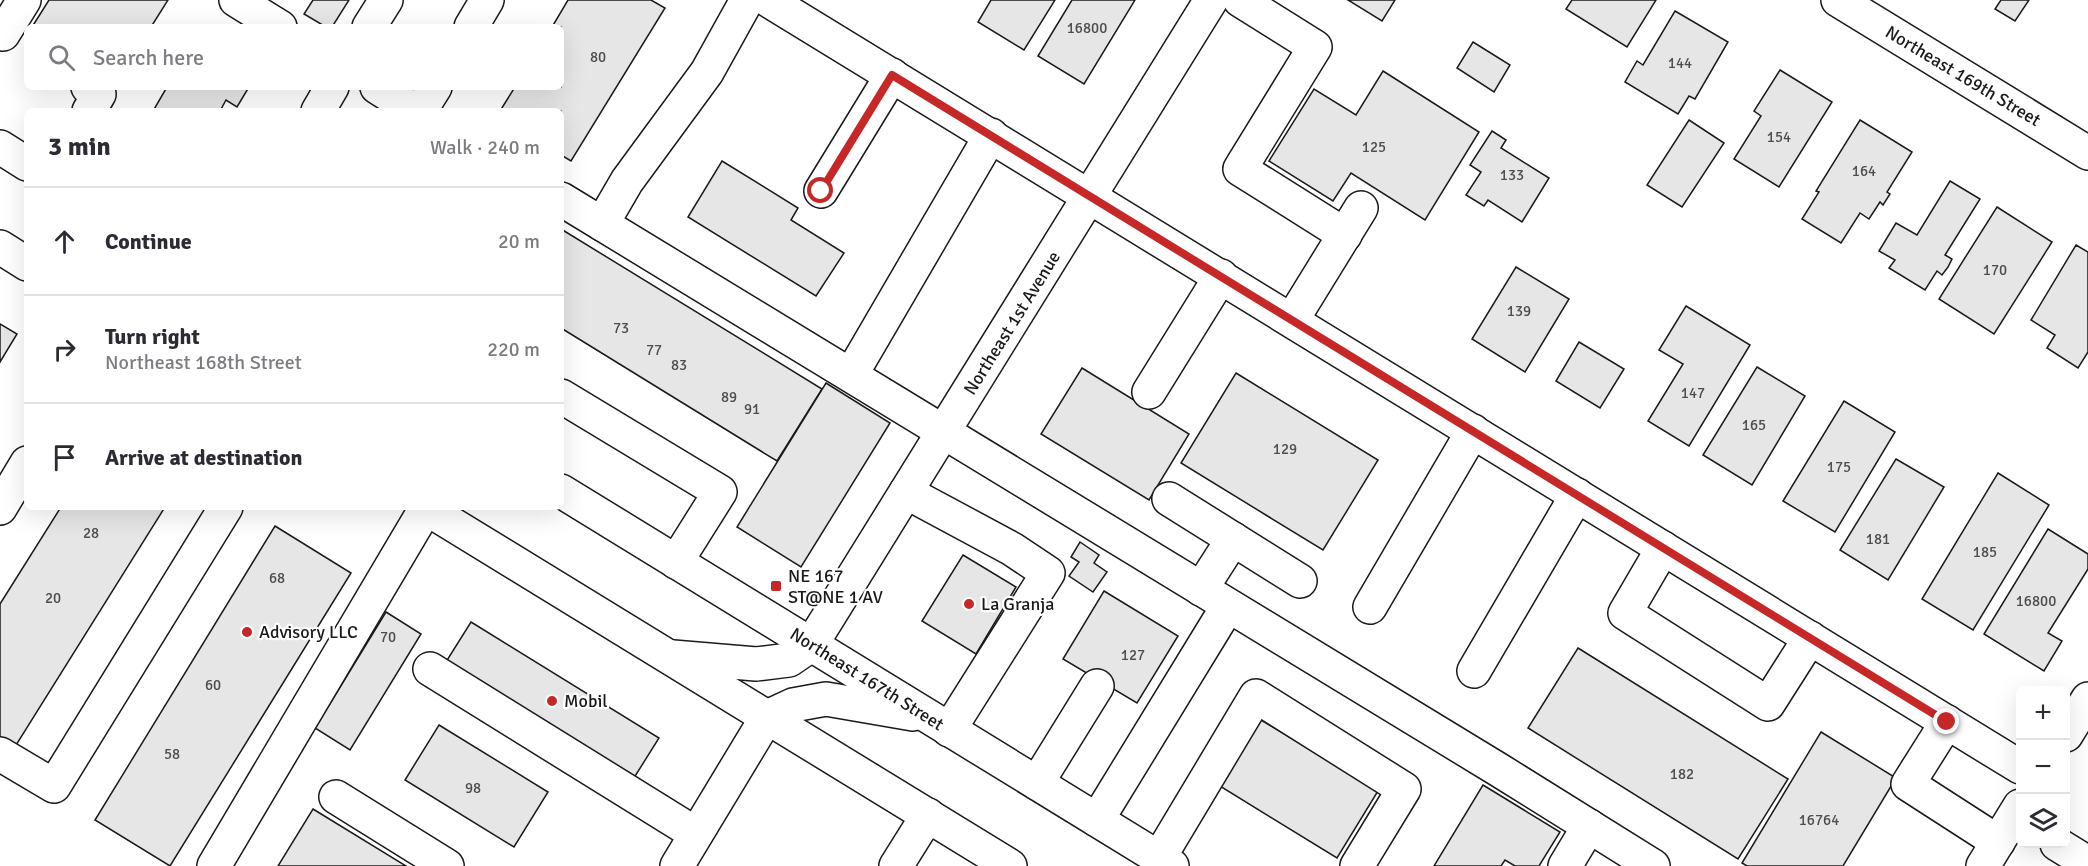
<!DOCTYPE html>
<html lang="en">
<head>
<meta charset="utf-8">
<style>
	:root { --surface:#fff; --page:#f7f7f7; --text:#2b2b33; --muted:#7c7c81; --line:#e1e1e2 }
	body { margin:0; font-family:Signika,sans-serif; background:var(--page); color:var(--text) }
	.controls { position:absolute; right:18px; bottom:18px; display:grid; overflow:hidden; border-radius:9px; box-shadow:0 6px 24px #0002 }
	.controls button { width:54px; height:54px; display:grid; place-items:center; padding:0; border:0; border-bottom:2px solid var(--line); background:var(--surface); color:var(--text); font:30px sans-serif }
	.stop { position:absolute; width:18px; height:18px; margin:-14px; border:4px solid #c62828; border-radius:50%; background:#fff }
	.stop.end { background:#c62828; border-color:#fff; box-shadow:0 2px 6px #0008 }
	.list { margin:0; padding:0; list-style:none }
	h2 { display:flex; justify-content:space-between; align-items:center; height:78px; margin:0; padding:0 24px; font-size:26px }
	h2 small { font-size:20px; font-weight:400; color:var(--muted) }
	.list li { display:grid; grid-template-columns:39px 1fr auto; gap:18px; align-items:center; box-sizing:border-box; height:108px; padding:0 24px; border-top:2px solid var(--line) }
	.list b { display:block; font-size:22px; white-space:nowrap }
	.list p { margin:0; font-size:20px; white-space:nowrap; color:var(--muted) }
	.list em { font-size:20px; font-style:normal; color:var(--muted) }
	.icon { flex:none; width:33px; height:33px; fill:none; stroke:currentColor; stroke-width:2; stroke-linecap:round; stroke-linejoin:round }
	.map { position:relative; flex:none; width:2088px; height:866px; overflow:hidden }
	.search { position:absolute; background:var(--surface); box-shadow:0 6px 24px #0002; left:24px; top:24px; width:540px; height:66px; display:flex; align-items:center; gap:15px; box-sizing:border-box; padding:0 21px; border-radius:9px; color:var(--muted); font-size:22px }
	.panel { position:absolute; background:var(--surface); box-shadow:0 6px 24px #0002; left:24px; top:108px; width:540px; height:402px; border-radius:9px }
	.map>svg:first-child { display:block }
	.building { fill:#e6e6e6; stroke:#1a1a1a; stroke-width:1.5 }
	.lines { fill:none; stroke-linecap:round; stroke-linejoin:round }
	.minor-casing { stroke:#1a1a1a; stroke-width:36 }
	.major-casing { stroke:#1a1a1a; stroke-width:36 }
	.minor { stroke:#fff; stroke-width:33 }
	.major { stroke:#fff; stroke-width:33 }
	.route { stroke:#c62828; stroke-width:8 }
	.poi-dot { fill:#c62828; stroke:#fff; stroke-width:2 }
	.labels { text-anchor:middle; stroke-width:4.5; stroke-linejoin:round; paint-order:stroke }
	.number-label { font-size:15px; fill:#4d4d4d }
	.street-label { font-size:18px; fill:#1a1a1a; stroke:#fff }
	.poi-label { font-size:18px; fill:#1a1a1a; stroke:#fff; text-anchor:start }
</style>
</head>
<body>
<div class="map">
<svg width="2088" height="866" viewBox="0 0 2088 866">
	<rect width="100%" height="100%" fill="#fff"/>
	<g class="building">
		<path d="M49,0H168L151,27H32Z"/>
		<path d="M313,0H349L332,27H326L304,14Z"/>
		<path d="M568,0H651L665,8L571,161L561,155V111H500L515,87H561V27H552Z"/>
		<path d="M991,0H1055L1024,50L978,22Z"/>
		<path d="M1072,0H1135L1084,84L1038,56Z"/>
		<path d="M1348,0H1395L1382,21Z"/>
		<path d="M1572,0H1656L1627,47L1566,9Z"/>
		<path d="M2001,0H2029L2015,21L1995,9Z"/>
		<path d="M1675,11L1728,42L1695,99L1689,96L1678,114L1625,82L1637,61L1643,65Z"/>
		<path d="M1473,42L1510,65L1494,92L1457,68Z"/>
		<path d="M1780,70L1832,102L1779,187L1734,159L1761,116L1754,111Z"/>
		<path d="M1383,71L1479,132L1425,220L1351,173L1333,201L1269,161L1314,89L1356,115Z"/>
		<path d="M167,87H249L237,107L226,100L220,111H153Z"/>
		<path d="M1689,120L1724,143L1682,207L1647,185Z"/>
		<path d="M1860,120L1912,152L1887,192L1890,194L1883,205L1880,202L1869,219L1860,213L1841,243L1802,219L1819,192L1816,191Z"/>
		<path d="M1492,131L1506,140L1501,148L1549,178L1522,222L1488,200L1484,206L1466,195L1481,172L1470,165Z"/>
		<path d="M722,161L798,208L791,220L844,253L816,296L688,217Z"/>
		<path d="M1950,181L1980,199L1945,255L1952,259L1948,267L1942,275L1937,271L1925,290L1889,268L1895,260L1879,251L1896,223L1917,235Z"/>
		<path d="M1997,207L2052,242L1994,334L1939,299Z"/>
		<path d="M561,229L822,389L777,461L561,328Z"/>
		<path d="M2076,245L2088,252V352L2078,368L2047,348L2055,335L2031,320Z"/>
		<path d="M1516,267L1569,299L1525,372L1472,339Z"/>
		<path d="M1686,306L1750,345L1689,446L1648,421L1683,364L1659,350Z"/>
		<path d="M0,324L17,334L0,362Z"/>
		<path d="M1579,342L1624,369L1600,408L1556,381Z"/>
		<path d="M1757,367L1805,396L1752,485L1703,455Z"/>
		<path d="M1082,368L1189,434L1149,500L1041,434Z"/>
		<path d="M1236,373L1378,460L1323,550L1181,463Z"/>
		<path d="M826,383L890,423L801,567L737,527Z"/>
		<path d="M1844,401L1895,432L1835,532L1783,501Z"/>
		<path d="M1896,459L1944,487L1888,580L1840,550Z"/>
		<path d="M1998,473L2049,505L1973,630L1922,599Z"/>
		<path d="M61,507H165L13,750L0,741V604Z"/>
		<path d="M275,526L351,573L170,866L95,820Z"/>
		<path d="M2048,529L2088,554V569L2048,633L2062,641L2044,671L1984,634Z"/>
		<path d="M1080,542L1099,555L1094,563L1107,572L1093,592L1069,576L1079,562L1071,557Z"/>
		<path d="M963,555L1016,587L976,654L922,621Z"/>
		<path d="M1104,591L1178,636L1137,703L1063,659Z"/>
		<path d="M386,612L421,634L350,750L315,728Z"/>
		<path d="M471,622L659,738L632,781L444,665Z"/>
		<path d="M1578,648L1788,779L1738,859L1528,728Z"/>
		<path d="M1256,717L1378,791L1337,858L1215,783Z"/>
		<path d="M439,725L548,792L514,847L405,780Z"/>
		<path d="M1821,732L1896,778L1843,866H1747L1742,863Z"/>
		<path d="M1483,785L1560,832L1539,866H1515L1505,860L1501,866H1434Z"/>
		<path d="M313,809L406,866H278Z"/>
	</g>
	<g class="lines">
		<g class="minor-casing">
			<g id="minor">
				<path d="M236,0L280,27"/>
				<path d="M768,0L2020,767"/>
				<path d="M1240,0L1315,47L1240,169L1345,235"/>
				<path d="M1838,0L2088,153"/>
				<path d="M369,27L386,0"/>
				<path d="M471,27L487,0"/>
				<path d="M3,34L24,0"/>
				<path d="M88,87L99,94L89,111"/>
				<path d="M377,87L415,111"/>
				<path d="M318,111L332,87"/>
				<path d="M420,111L435,87"/>
				<path d="M821,191L892,75"/>
				<path d="M561,199L1499,770L1653,866"/>
				<path d="M602,224L627,181L707,72L747,0"/>
				<path d="M1292,320L1361,208"/>
				<path d="M851,375L991,135"/>
				<path d="M1149,392L1221,276"/>
				<path d="M561,396L720,492L676,562"/>
				<path d="M906,492L1012,549L1048,573L949,730"/>
				<path d="M1169,499L1300,581"/>
				<path d="M0,508L27,463"/>
				<path d="M1663,548L1625,613L1768,704L1810,638"/>
				<path d="M1201,589L1233,539"/>
				<path d="M1370,607L1473,431"/>
				<path d="M811,645L1211,0"/>
				<path d="M430,669L696,834"/>
				<path d="M1474,671L1577,495"/>
				<path d="M1947,722L1908,784L1998,842"/>
				<path d="M2066,735L2088,699"/>
				<path d="M0,754L54,786L226,507"/>
				<path d="M1037,783L1097,686"/>
				<path d="M336,797L447,866"/>
				<path d="M1097,820L1228,606"/>
				<path d="M2057,844L2088,863"/>
				<path d="M1159,858L1256,696L1404,789L1357,866"/>
				<path d="M214,866L426,508"/>
				<path d="M677,866L767,717"/>
				<path d="M896,866L928,815"/>
				<path d="M1565,866L1589,826"/>
				<path d="M1983,866L2020,806"/>
			</g>
		</g>
		<g class="major-casing">
			<g id="major">
				<path d="M0,147L27,164"/>
				<path d="M0,247L27,264"/>
				<path d="M561,491L1172,866"/>
				<path d="M424,507L1010,866"/>
				<path d="M673,657L756,664L789,660L811,645"/>
				<path d="M767,717L793,705L826,699L913,714"/>
			</g>
		</g>
		<use href="#minor" class="minor"/>
		<use href="#major" class="major"/>
	</g>
	<g class="lines">
		<path class="route" d="M821,191L892,75L1947,722"/>
	</g>
	<g class="poi-dot">
		<rect x="770" y="580" width="12" height="12" rx="3"/>
		<circle cx="969" cy="604" r="6"/>
		<circle cx="247" cy="632" r="6"/>
		<circle cx="552" cy="701" r="6"/>
	</g>
	<g class="labels">
		<g class="number-label">
			<text x="1087" y="33">16800</text>
			<text x="598" y="62">80</text>
			<text x="1680" y="68">144</text>
			<text x="1779" y="142">154</text>
			<text x="1374" y="152">125</text>
			<text x="1864" y="176">164</text>
			<text x="1512" y="180">133</text>
			<text x="1995" y="275">170</text>
			<text x="1519" y="316">139</text>
			<text x="621" y="333">73</text>
			<text x="654" y="355">77</text>
			<text x="679" y="370">83</text>
			<text x="1693" y="398">147</text>
			<text x="729" y="402">89</text>
			<text x="752" y="414">91</text>
			<text x="1754" y="430">165</text>
			<text x="1285" y="454">129</text>
			<text x="1839" y="472">175</text>
			<text x="91" y="538">28</text>
			<text x="1878" y="544">181</text>
			<text x="1985" y="557">185</text>
			<text x="277" y="583">68</text>
			<text x="53" y="603">20</text>
			<text x="2036" y="606">16800</text>
			<text x="388" y="642">70</text>
			<text x="1133" y="660">127</text>
			<text x="213" y="690">60</text>
			<text x="172" y="759">58</text>
			<text x="1682" y="779">182</text>
			<text x="473" y="793">98</text>
			<text x="1819" y="825">16764</text>
		</g>
		<g class="street-label">
			<text transform="translate(1963 76) rotate(31)" y="6">Northeast 169th Street</text>
			<text transform="translate(1012 323) rotate(-58)" y="6">Northeast 1st Avenue</text>
			<text transform="translate(867 679) rotate(32)" y="6">Northeast 167th Street</text>
		</g>
		<g class="poi-label">
			<text x="788" y="582">NE 167<tspan x="788" dy="21">ST@NE 1 AV</tspan></text>
			<text x="981" y="610">La Granja</text>
			<text x="259" y="638">Advisory LLC</text>
			<text x="564" y="707">Mobil</text>
		</g>
	</g>
</svg>
<div class="controls">
<button>+</button>
<button>−</button>
<button><svg class="icon" aria-label="layers" viewBox="0 0 24 24"><path d="M12 4l9 5-9 5-9-5zM3 14l9 5 9-5"/></svg></button>
</div>
<div class="stop" style="left:821px;top:191px"></div>
<div class="stop end" style="left:1947px;top:722px"></div>
<div class="search"><svg class="icon" aria-label="search" viewBox="0 0 24 24"><circle cx="10" cy="10" r="6"/><path d="M15 15l6 6"/></svg>Search here</div>
<section class="panel">
<h2>3 min<small>Walk · 240 m</small></h2>
<ul class="list">
<li><svg class="icon" aria-label="ahead" viewBox="0 0 24 24"><path d="M12 20V5M6 11l6-6 6 6"/></svg><div><b>Continue</b></div><em>20 m</em></li>
<li><svg class="icon" aria-label="right" viewBox="0 0 24 24"><path d="M7 20v-9h11M14 6l5 5-5 5"/></svg><div><b>Turn right</b><p>Northeast 168th Street</p></div><em>220 m</em></li>
<li><svg class="icon" aria-label="arrive" viewBox="0 0 24 24"><path d="M6 21V4h12l-3 4 3 4H6"/></svg><div><b>Arrive at destination</b></div></li>
</ul>
</section>
</div>
</body>
</html>
